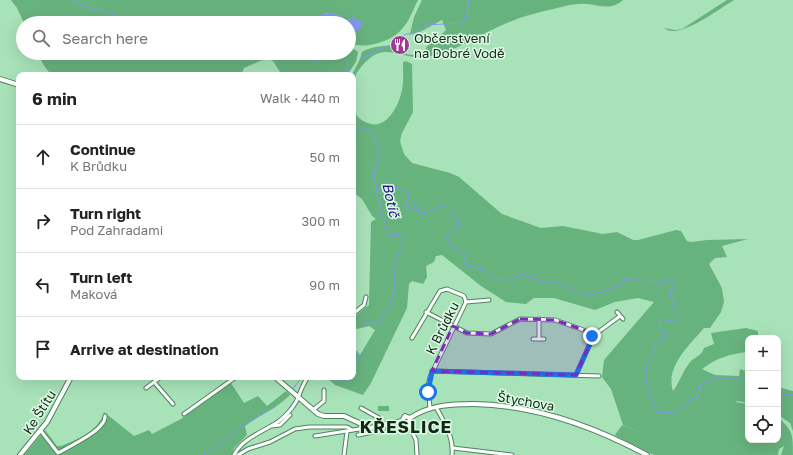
<!DOCTYPE html>
<html lang="en">
<head>
<meta charset="utf-8">
<style>
	:root { --surface:#fff; --page:#f6f6f6; --text:#222; --muted:#767676; --line:#e0e0e0 }
	body { margin:0; font-family:"Golos Text",sans-serif; background:var(--page); color:var(--text) }
	.controls { position:absolute; right:12px; bottom:12px; display:grid; overflow:hidden; border-radius:8px; box-shadow:0 4px 16px #0002 }
	.controls button { width:36px; height:36px; display:grid; place-items:center; padding:0; border:0; border-bottom:1px solid var(--line); background:var(--surface); color:var(--text); font:20px sans-serif }
	.stop { position:absolute; width:12px; height:12px; margin:-9px; border:3px solid #1a73e8; border-radius:50%; background:#fff }
	.stop.end { background:#1a73e8; border-color:#fff; box-shadow:0 1px 4px #0008 }
	.list { margin:0; padding:0; list-style:none }
	h2 { display:flex; justify-content:space-between; align-items:center; height:52px; margin:0; padding:0 16px; font-size:17px }
	h2 small { font-size:13px; font-weight:400; color:var(--muted) }
	.list li { display:grid; grid-template-columns:26px 1fr auto; gap:12px; align-items:center; box-sizing:border-box; height:64px; padding:0 16px; border-top:1px solid var(--line) }
	.list b { display:block; font-size:15px; white-space:nowrap }
	.list p { margin:0; font-size:13px; white-space:nowrap; color:var(--muted) }
	.list em { font-size:13px; font-style:normal; color:var(--muted) }
	.icon { flex:none; width:22px; height:22px; fill:none; stroke:currentColor; stroke-width:2; stroke-linecap:round; stroke-linejoin:round }
	.map { position:relative; flex:none; width:793px; height:455px; overflow:hidden }
	.search { position:absolute; background:var(--surface); box-shadow:0 4px 16px #0002; left:16px; top:16px; width:340px; height:44px; display:flex; align-items:center; gap:10px; box-sizing:border-box; padding:0 14px; border-radius:22px; color:var(--muted); font-size:15px }
	.panel { position:absolute; background:var(--surface); box-shadow:0 4px 16px #0002; left:16px; top:72px; width:340px; height:308px; border-radius:8px }
	.map>svg:first-child { display:block }
	.green { fill:#67b37e }
	.water { fill:#8297f0 }
	.lines { fill:none; stroke-linecap:round; stroke-linejoin:round }
	.stream { stroke:#8297f0; stroke-width:1 }
	.minor-casing { stroke:#4d845d; stroke-width:5 }
	.tertiary-casing { stroke:#4d845d; stroke-width:6 }
	.minor { stroke:#fff; stroke-width:3 }
	.tertiary { stroke:#fff; stroke-width:4 }
	.route { stroke:#1a73e8; stroke-width:5 }
	.marked { fill:#7b2cbf; fill-opacity:0.2; stroke:#7b2cbf; stroke-width:3; stroke-dasharray:8 5; stroke-linejoin:round }
	.labels { text-anchor:middle; stroke-width:3; stroke-linejoin:round; paint-order:stroke }
	.poi-label { font-size:13px; fill:#112818; stroke:#dffbe5; text-anchor:start }
	.street-label { font-size:13px; fill:#112818; stroke:#dffbe5 }
	.water-label { font-size:14px; font-style:italic; fill:#1a157d; stroke:#dffbe5 }
	.district-label { font-size:17px; font-weight:bold; letter-spacing:1px; fill:#112818; stroke:#dffbe5 }
</style>
</head>
<body>
<div class="map">
<svg width="793" height="455" viewBox="0 0 793 455">
	<rect width="100%" height="100%" fill="#a8e2b8"/>
	<g class="green">
		<path d="M11,0H418C413,10 409,22 401,30C392,41 362,51 349,42V30L351,31L353,15L352,19L345,21L347,23H344L342,16L330,13L322,14L319,21L321,23H24L17,8Z"/>
		<path d="M422,0H623C611,11 600,5 586,4C579,3 571,5 565,6C547,11 528,14 512,21C484,31 461,50 431,56C397,63 384,33 356,74C356,86 352,102 356,114C359,120 365,122 371,124C387,128 398,106 401,94C404,84 403,73 403,62L406,61L412,64L413,112L402,133L400,141L404,154L412,163L450,173L459,177L502,214L541,228L563,226L603,234L617,232L633,240H638L676,230L681,231L687,241L691,242L707,240L748,239L722,246L727,257L715,258L709,264L722,288L724,302L721,312L710,328H704C690,345 665,366 673,391C679,383 685,367 691,361C698,355 700,357 704,348L714,344L711,333L746,328L758,331V338H748V352C730,354 716,358 702,369L715,375L739,376L740,369L748,372V403L738,401L735,402L748,404V440H778V417C793,431 793,434 793,455H781L784,446L779,449L778,455H654L616,436L615,435L622,425L643,434L623,425L611,389L602,377L604,360L654,302L638,298L615,302L595,310L554,298H534L526,304L506,302L481,286L442,255L436,256L434,262L426,266L427,277L423,284L412,281L409,284L407,308L371,383L363,395L335,385L326,377H353V349L360,355L375,330L369,326L353,330V318L369,305L371,222L376,219L372,216L362,199L353,192L352,75L360,59L362,52C370,47 383,45 393,46C402,55 415,58 425,51C428,41 439,38 446,30L442,20L420,32L410,34L414,17Z"/>
		<path d="M727,0H734C720,8 678,41 664,28L675,30L682,29Z"/>
		<path d="M349,46L358,52L356,62L347,75H282L273,61L268,59L260,61L244,68L241,75H51L43,64L38,53H349Z"/>
		<path d="M231,383L244,403L258,396L267,406L286,391L290,395C277,408 260,415 245,426L247,435L234,448L232,455H24L45,430L57,446H61C78,439 99,431 104,412L134,436L149,430L152,434L181,419Z"/>
		<path d="M778,387L793,391V431L790,423L778,415Z"/>
		<rect x="378" y="406" width="11" height="5"/>
	</g>
	<g class="water">
		<path d="M330,13L342,16L344,23H321L319,18L322,14Z"/>
		<path d="M352,15L353,18L363,23L362,27L357,31L350,30L349,23H346L345,21L352,19Z"/>
	</g>
	<g class="lines">
		<g class="stream">
			<path d="M73,0L79,4L141,23"/>
			<path d="M254,23L260,21L265,23"/>
			<path d="M306,53C315,72 336,47 347,60L349,75"/>
			<path d="M360,59L392,44L406,34H415L426,25L462,23L466,20L469,0"/>
			<path d="M353,136L362,128C373,129 380,149 379,159C378,164 374,168 374,173C375,186 384,223 389,235L396,234C409,244 396,255 394,267C393,271 395,273 395,277C396,292 390,308 380,320V323H361L356,328L353,327"/>
			<path d="M378,190H384L383,184L389,183L409,194L406,206L407,209L411,210L415,206L418,205L419,213C432,213 434,207 445,206L459,221L458,228L446,236L450,245L464,254L467,266L483,269L497,280L505,277L510,280L521,274L545,282H560L570,289L589,295L602,292L621,284L627,278L642,282L655,281L659,286L665,280H672L676,288L671,290L670,296L675,298L672,303L677,310L678,317L675,322L671,320L660,322L659,328L664,332L665,337L664,339L656,342C655,352 647,361 646,371C644,379 653,408 659,413L675,412L688,404L692,398H698V394L701,391L698,388L699,386L712,379H743L748,382"/>
			<path d="M353,349L358,352L359,356L353,369"/>
			<path d="M324,377L334,380H349L350,377"/>
			<path d="M292,390L302,377"/>
			<path d="M778,393L793,395"/>
			<path d="M204,455L254,418L275,407L290,392"/>
		</g>
		<g class="minor-casing">
			<g id="minor">
				<path d="M353,246V253"/>
				<path d="M426,312L467,333L491,334L520,319L555,320L592,333"/>
				<path d="M617,312L623,319"/>
				<path d="M353,314L364,305L366,297"/>
				<circle cx="594" cy="334" r="3"/>
				<path d="M597,333L620,316"/>
				<path d="M412,338L440,291L447,289L464,296L466,302"/>
				<path d="M533,339H544"/>
				<path d="M539,339V319"/>
				<path d="M432,371L599,376"/>
				<path d="M576,375L593,337"/>
				<path d="M154,382L173,404"/>
				<path d="M146,388L161,377"/>
				<path d="M436,407C444,422 454,437 452,455"/>
				<path d="M361,408L379,418"/>
				<path d="M430,408L428,386L430,377L466,302L489,300"/>
				<path d="M313,410L324,401V390"/>
				<path d="M184,414L236,377"/>
				<path d="M408,423L416,440L417,455"/>
				<path d="M272,426L280,425L290,415"/>
				<path d="M41,431L58,453C70,446 106,430 105,416"/>
				<path d="M358,435L383,430L384,426"/>
				<path d="M315,436L359,429L363,426"/>
				<path d="M453,448L512,455"/>
				<path d="M234,455C242,439 262,432 276,423C283,419 292,409 296,402C300,394 302,385 308,377"/>
				<path d="M238,455L248,449L270,442L295,429L309,427H347L352,430"/>
				<path d="M344,455L347,432"/>
			</g>
		</g>
		<g class="tertiary-casing">
			<g id="tertiary">
				<path d="M0,79L19,85"/>
				<path d="M275,377L318,414L324,416H344L370,428L402,421L407,423L409,422L410,418C429,405 451,404 474,404C536,405 593,426 647,455"/>
				<path d="M402,421L405,416L410,418"/>
				<path d="M20,455L47,422L71,377"/>
			</g>
		</g>
		<use href="#minor" class="minor"/>
		<use href="#tertiary" class="tertiary"/>
	</g>
	<g class="lines">
		<path class="route" d="M428,392L432,371L576,375L593,337L592,336"/>
	</g>
	<path class="marked" d="M520,319L555,320L592,333L593,337L576,375L432,371L453,326L467,333L491,334Z"/>
	<defs>
		<g id="restaurant-disc" transform="scale(1)"><circle r="9.5" fill="#a33797" stroke="#dffbe5"/><path d="M-5-6h1v4h1v-4h1v4h1v-4h1v5L-1.5 .5V6h-2V.5L-5-1ZM5-6V6H3V1.5H1.5Q1.5-4 5-6Z" fill="#fff"/></g>
	</defs>
	<g fill-rule="evenodd">
		<use href="#restaurant-disc" x="400" y="45"/>
	</g>
	<g class="labels">
		<g class="poi-label">
			<text x="414" y="43">Občerstvení<tspan x="414" dy="15">na Dobré Vodě</tspan></text>
		</g>
		<g class="street-label">
			<text transform="translate(442 328) rotate(-63)" y="5">K Brůdku</text>
			<text transform="translate(526 401) rotate(10)" y="5">Štychova</text>
			<text transform="translate(39 412) rotate(-58)" y="5">Ke Štítu</text>
		</g>
		<g class="water-label">
			<text transform="translate(391 200) rotate(77)" y="5">Botič</text>
		</g>
		<g class="district-label">
			<text x="406" y="433">KŘESLICE</text>
		</g>
	</g>
</svg>
<div class="controls">
<button>+</button>
<button>−</button>
<button><svg class="icon" aria-label="locate" viewBox="0 0 24 24"><circle cx="12" cy="12" r="6"/><path d="M12 2v4M12 18v4M2 12h4M18 12h4"/></svg></button>
</div>
<div class="stop" style="left:428px;top:392px"></div>
<div class="stop end" style="left:592px;top:336px"></div>
<div class="search"><svg class="icon" aria-label="search" viewBox="0 0 24 24"><circle cx="10" cy="10" r="6"/><path d="M15 15l6 6"/></svg>Search here</div>
<section class="panel">
<h2>6 min<small>Walk · 440 m</small></h2>
<ul class="list">
<li><svg class="icon" aria-label="ahead" viewBox="0 0 24 24"><path d="M12 20V5M6 11l6-6 6 6"/></svg><div><b>Continue</b><p>K Brůdku</p></div><em>50 m</em></li>
<li><svg class="icon" aria-label="right" viewBox="0 0 24 24"><path d="M7 20v-9h11M14 6l5 5-5 5"/></svg><div><b>Turn right</b><p>Pod Zahradami</p></div><em>300 m</em></li>
<li><svg class="icon" aria-label="left" viewBox="0 0 24 24"><path d="M17 20v-9H6M10 6l-5 5 5 5"/></svg><div><b>Turn left</b><p>Maková</p></div><em>90 m</em></li>
<li><svg class="icon" aria-label="arrive" viewBox="0 0 24 24"><path d="M6 21V4h12l-3 4 3 4H6"/></svg><div><b>Arrive at destination</b></div></li>
</ul>
</section>
</div>
</body>
</html>
